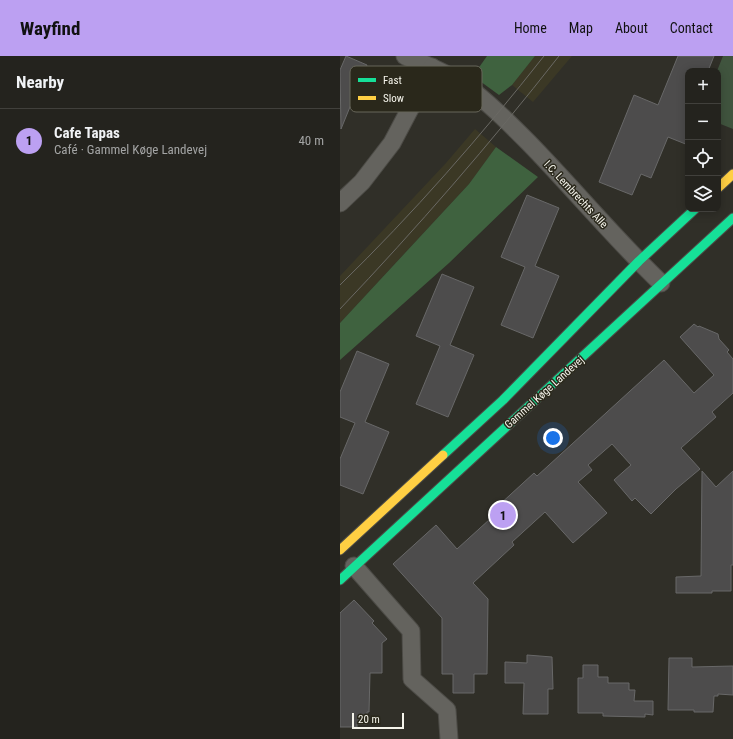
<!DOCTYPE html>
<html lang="en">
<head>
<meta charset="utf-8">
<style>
	:root { --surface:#24231e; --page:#2c2b27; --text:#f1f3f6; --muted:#a3a4a4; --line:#41403c; --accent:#bca0f2 }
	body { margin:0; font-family:"Roboto Condensed",sans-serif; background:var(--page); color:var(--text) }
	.controls { position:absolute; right:12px; top:12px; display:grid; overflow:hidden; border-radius:8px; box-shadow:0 2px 10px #0003 }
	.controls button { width:36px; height:36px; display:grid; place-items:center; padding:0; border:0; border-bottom:1px solid var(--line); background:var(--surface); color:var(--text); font:20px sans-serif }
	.scale { position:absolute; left:12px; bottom:10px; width:52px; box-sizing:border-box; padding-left:4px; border:2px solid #f6f5ec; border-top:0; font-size:11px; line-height:14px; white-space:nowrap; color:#f6f5ec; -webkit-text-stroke:3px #2a281b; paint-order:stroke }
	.you { position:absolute; left:213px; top:382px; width:14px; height:14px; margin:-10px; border:3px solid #fff; border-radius:50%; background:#1a73e8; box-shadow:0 0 0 6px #1a73e833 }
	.badge { display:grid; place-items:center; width:26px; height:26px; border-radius:50%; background:var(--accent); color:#111; font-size:13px; font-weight:700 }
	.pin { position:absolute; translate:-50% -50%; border:2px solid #fff; box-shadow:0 1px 4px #0006 }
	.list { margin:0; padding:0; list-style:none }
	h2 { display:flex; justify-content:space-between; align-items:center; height:52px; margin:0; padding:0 16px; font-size:17px }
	h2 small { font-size:13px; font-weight:400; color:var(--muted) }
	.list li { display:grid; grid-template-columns:26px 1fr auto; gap:12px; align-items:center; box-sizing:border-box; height:64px; padding:0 16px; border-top:1px solid var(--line) }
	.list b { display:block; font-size:15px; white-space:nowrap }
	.list p { margin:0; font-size:13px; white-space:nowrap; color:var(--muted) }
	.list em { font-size:13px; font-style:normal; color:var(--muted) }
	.icon { flex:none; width:22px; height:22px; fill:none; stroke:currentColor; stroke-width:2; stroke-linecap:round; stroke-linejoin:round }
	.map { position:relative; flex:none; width:393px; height:683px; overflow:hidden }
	header { display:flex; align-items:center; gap:24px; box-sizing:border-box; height:56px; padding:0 20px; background:var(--accent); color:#111 }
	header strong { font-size:19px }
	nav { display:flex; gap:22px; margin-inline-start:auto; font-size:14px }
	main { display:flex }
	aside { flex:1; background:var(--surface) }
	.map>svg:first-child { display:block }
	.built { fill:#3b3825 }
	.green { fill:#40543e }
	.forest { fill:#3f623f }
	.building { fill:#4d4c4c; stroke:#686868 }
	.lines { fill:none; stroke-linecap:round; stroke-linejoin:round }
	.street-casing { stroke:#4c4b46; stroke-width:19 }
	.fast-casing { stroke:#4c4b46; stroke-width:11 }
	.slow-casing { stroke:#4c4b46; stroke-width:11 }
	.street { stroke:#64635e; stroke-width:17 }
	.fast { stroke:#16e098; stroke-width:9 }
	.slow { stroke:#ffcf43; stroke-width:9 }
	.tram { stroke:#6a6964; stroke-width:1 }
	.labels { text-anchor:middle; stroke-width:3; stroke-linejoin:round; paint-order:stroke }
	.street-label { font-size:11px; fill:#f6f5ec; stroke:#2a281b }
	.key { fill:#2a281b; stroke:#67665a; stroke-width:1 }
	.key-label { font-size:11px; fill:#f6f5ec }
</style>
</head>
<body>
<header>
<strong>Wayfind</strong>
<nav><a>Home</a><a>Map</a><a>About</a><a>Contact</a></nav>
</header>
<main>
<aside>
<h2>Nearby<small></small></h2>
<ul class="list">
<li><span class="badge">1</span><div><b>Cafe Tapas</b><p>Café · Gammel Køge Landevej</p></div><em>40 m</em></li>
</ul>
</aside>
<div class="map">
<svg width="393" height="683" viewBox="0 0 393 683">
	<rect width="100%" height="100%" fill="#302f28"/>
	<g class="built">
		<path d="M195,0H232L193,46L172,29Z"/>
		<path d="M135,73L156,91L152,97L129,128L0,267V220L106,107Z"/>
	</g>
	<path class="green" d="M383,0H393V73L378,67V15H377Z"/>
	<g class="forest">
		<path d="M147,0H195L172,29L159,39L133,20Z"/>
		<path d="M156,91L198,121L109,207L0,304V267L129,128Z"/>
	</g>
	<g class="building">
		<path d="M6,0L27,9L1,73L0,14Z"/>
		<path d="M338,0H374L368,15H348V89L328,81L311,122L301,118L292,139L259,126L294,39L318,49Z"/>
		<path d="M187,139L219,152L195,210L219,220L193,282L161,269L185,211L161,201Z"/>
		<path d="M102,218L134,231L110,289L134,299L108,361L76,348L100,290L76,280Z"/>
		<path d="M354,268L358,271L359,270L378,278L379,283L389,294L387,296L393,303V337L372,356L376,361L341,392L360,413L336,433L311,458L295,442L292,445L274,424L291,409L272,388L248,409L252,414L238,426L267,457L233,487L205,456L172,486L174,489L133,527L148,543L147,618H134V637H113V618H102V562L53,508L96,469L117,493L161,453L158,450L194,417L197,420L324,304L354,337L374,319L340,281Z"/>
		<path d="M17,295L49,308L25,366L49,376L23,438L0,429V403L15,367L0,361V336Z"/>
		<path d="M362,415L376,431L393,415V509H391V535H372V537H336V521L361,520Z"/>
		<path d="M14,544L34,565L32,567L47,583L42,587V617H30L29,656H27V668H17V671H0V557Z"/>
		<path d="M187,599L212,601L213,633H208V658H183L184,627H165V606L187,607Z"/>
		<path d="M329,602H352V611L393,610V639L378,638V640H374L373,656H354V654H328Z"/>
		<path d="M243,609H258V621H268V627H289V634H295L294,645H313V659L305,658V661L263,660V657H238V622H243Z"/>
	</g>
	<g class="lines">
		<g class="street-casing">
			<g id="street">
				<path d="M65,0C85,8 107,17 125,29C148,46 168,66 188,86C233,132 275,183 321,227"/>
				<path d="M0,147L22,126L52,87L92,11"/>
				<path d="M14,510L71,575L72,623L107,654L109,683"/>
			</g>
		</g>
		<g class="fast-casing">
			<g id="fast">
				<path d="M103,399L163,344L299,205L355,153"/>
				<path d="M0,524L393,162"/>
			</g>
		</g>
		<g class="slow-casing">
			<g id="slow">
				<path d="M378,132L393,118"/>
				<path d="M0,494L103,399"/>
			</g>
		</g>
		<use href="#street" class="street"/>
		<use href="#fast" class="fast"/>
		<use href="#slow" class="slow"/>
		<g class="tram">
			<path d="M0,229C73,158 141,80 204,0"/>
			<path d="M0,253C77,172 150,88 219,0"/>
		</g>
	</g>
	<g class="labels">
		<g class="street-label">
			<text transform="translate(236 138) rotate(47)" y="4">I.C. Lembrechts Alle</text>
			<text transform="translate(204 336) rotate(-42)" y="4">Gammel Køge Landevej</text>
		</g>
	</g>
	<rect x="10" y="10" width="132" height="46" rx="6" class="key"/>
	<rect x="18" y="22" width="18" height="4" fill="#16e098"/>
	<rect x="18" y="40" width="18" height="4" fill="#ffcf43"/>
	<g class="key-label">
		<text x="43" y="28">Fast</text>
		<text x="43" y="46">Slow</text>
	</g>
</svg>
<div class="controls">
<button>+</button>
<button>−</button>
<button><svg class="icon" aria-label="locate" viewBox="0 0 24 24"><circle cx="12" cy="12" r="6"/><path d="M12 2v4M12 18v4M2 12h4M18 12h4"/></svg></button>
<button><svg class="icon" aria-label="layers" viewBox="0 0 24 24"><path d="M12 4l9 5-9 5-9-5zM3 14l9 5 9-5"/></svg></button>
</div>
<div class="scale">20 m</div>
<div class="you"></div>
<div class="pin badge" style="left:163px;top:459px">1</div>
</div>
</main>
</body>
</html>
